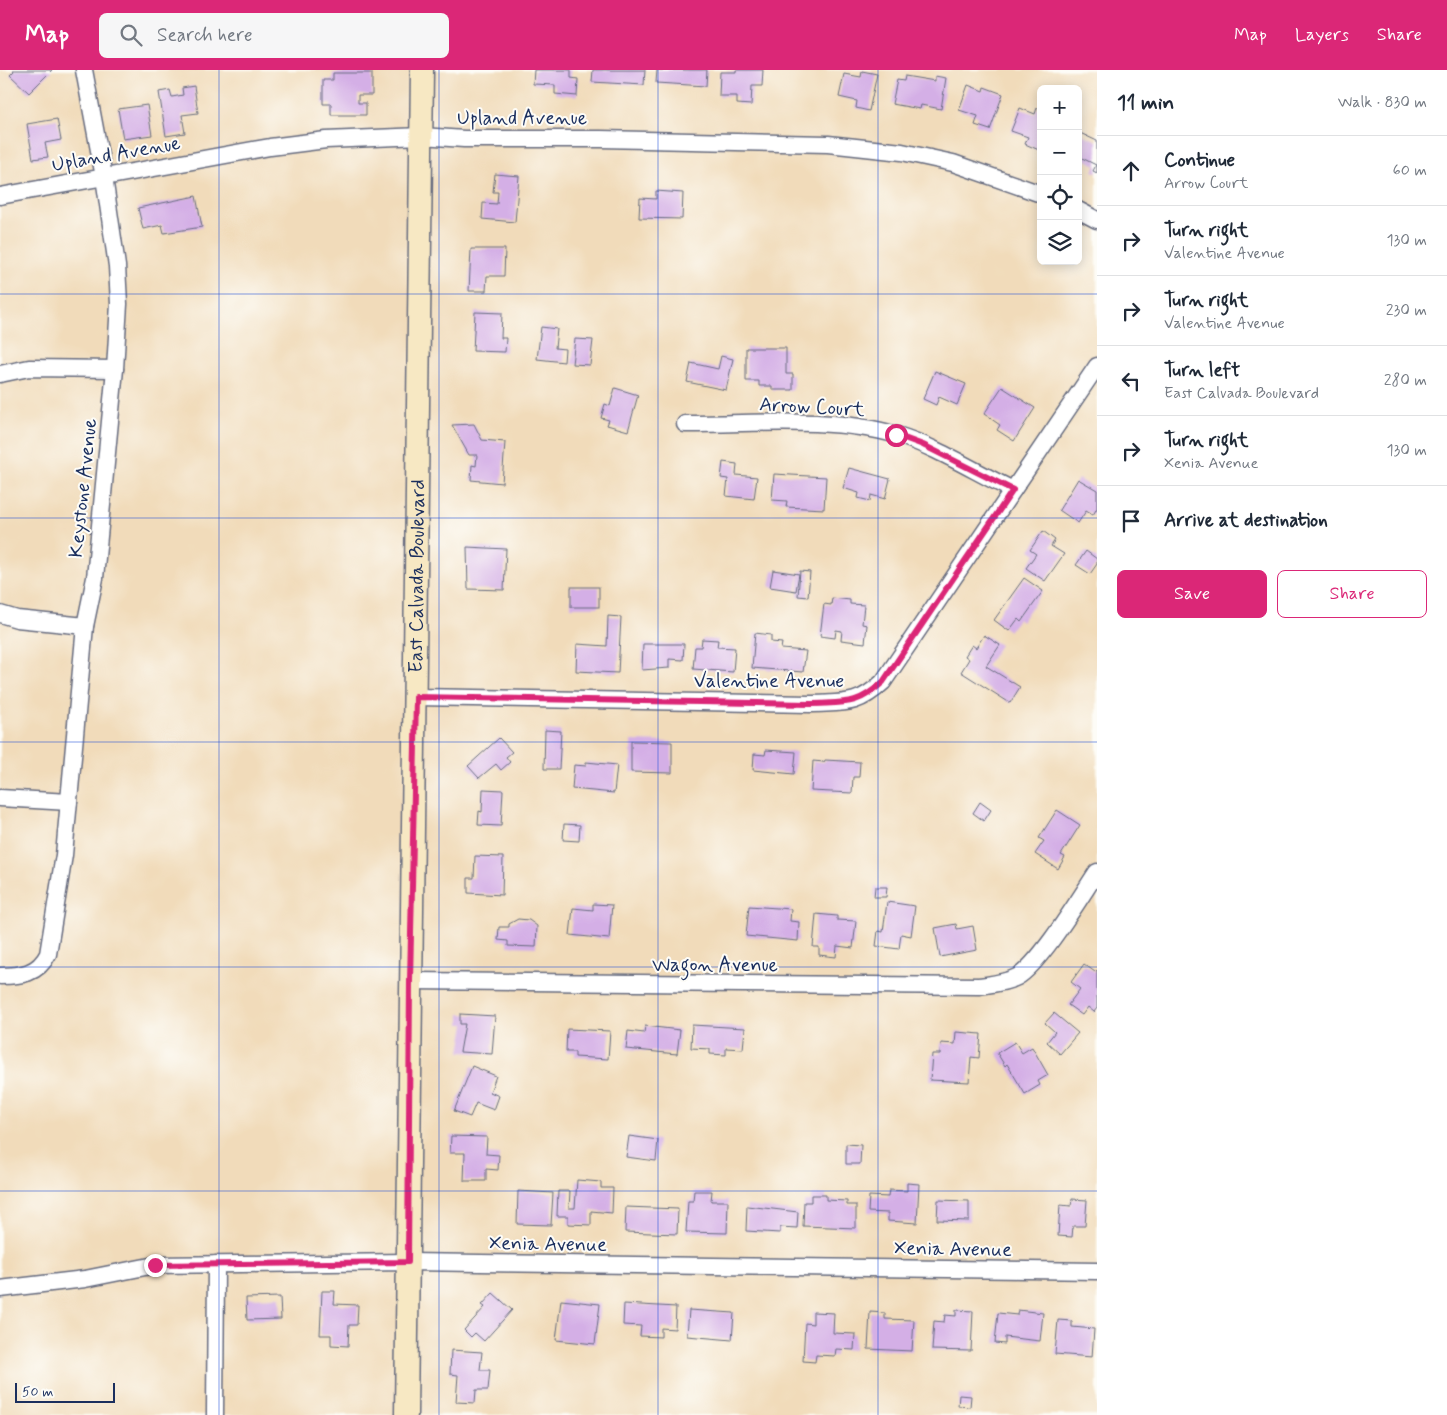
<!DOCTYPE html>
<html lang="en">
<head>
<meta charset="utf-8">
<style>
	:root { --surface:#fff; --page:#f6f6f7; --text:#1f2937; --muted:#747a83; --line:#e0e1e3; --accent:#db2777 }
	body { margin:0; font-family:Mynerve,sans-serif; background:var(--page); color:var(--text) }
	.controls { position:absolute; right:15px; top:15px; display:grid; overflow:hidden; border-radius:8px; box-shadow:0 2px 12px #0003 }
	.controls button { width:45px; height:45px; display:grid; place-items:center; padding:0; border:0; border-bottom:1px solid var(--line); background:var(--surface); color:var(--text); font:25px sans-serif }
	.scale { position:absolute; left:15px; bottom:12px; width:100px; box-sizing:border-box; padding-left:5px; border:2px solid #1b2f5e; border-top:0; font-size:14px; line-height:18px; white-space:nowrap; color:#1b2f5e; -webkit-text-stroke:4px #fdfcf7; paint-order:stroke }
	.stop { position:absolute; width:15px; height:15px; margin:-11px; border:4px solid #db2777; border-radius:50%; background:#fff }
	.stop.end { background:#db2777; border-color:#fff; box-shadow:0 1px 5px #0008 }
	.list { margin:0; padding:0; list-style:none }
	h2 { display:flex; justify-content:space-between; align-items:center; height:65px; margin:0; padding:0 20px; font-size:21px }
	h2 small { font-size:16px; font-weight:400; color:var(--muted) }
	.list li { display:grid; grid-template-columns:32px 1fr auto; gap:15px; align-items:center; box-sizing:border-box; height:70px; padding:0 20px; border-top:1px solid var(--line) }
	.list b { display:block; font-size:19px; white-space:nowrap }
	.list p { margin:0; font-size:16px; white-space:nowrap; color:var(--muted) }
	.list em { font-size:16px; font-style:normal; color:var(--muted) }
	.actions { display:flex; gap:10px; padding:15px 20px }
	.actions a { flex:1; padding:11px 0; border:1px solid var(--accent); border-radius:8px; text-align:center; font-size:18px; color:var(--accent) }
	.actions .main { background:var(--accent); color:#fff }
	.icon { flex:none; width:28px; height:28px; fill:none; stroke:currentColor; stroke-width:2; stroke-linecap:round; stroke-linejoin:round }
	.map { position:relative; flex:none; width:1097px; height:1345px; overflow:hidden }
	header { display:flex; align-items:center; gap:30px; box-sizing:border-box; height:70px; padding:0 25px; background:var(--accent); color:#fff }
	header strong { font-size:24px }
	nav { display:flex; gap:28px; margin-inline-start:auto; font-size:18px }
	.search { width:350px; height:45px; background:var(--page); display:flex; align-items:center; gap:12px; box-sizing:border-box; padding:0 18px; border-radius:8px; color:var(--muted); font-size:19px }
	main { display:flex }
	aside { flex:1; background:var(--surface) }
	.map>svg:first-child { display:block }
	.building { fill:#d4afe6 }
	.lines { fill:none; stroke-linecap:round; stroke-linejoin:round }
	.street-casing { stroke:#666b7e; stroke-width:19 }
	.secondary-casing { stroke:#666b7e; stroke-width:25 }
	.street { stroke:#fff; stroke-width:16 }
	.secondary { stroke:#f7e8c3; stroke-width:22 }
	.route { stroke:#db2777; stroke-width:6 }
	.grid { fill:none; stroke:#1d4ed8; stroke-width:1; stroke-opacity:0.55 }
	.labels { text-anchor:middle; stroke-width:4; stroke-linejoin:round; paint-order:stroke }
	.street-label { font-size:20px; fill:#1b2f5e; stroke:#fdfcf7 }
</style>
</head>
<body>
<header>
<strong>Map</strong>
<div class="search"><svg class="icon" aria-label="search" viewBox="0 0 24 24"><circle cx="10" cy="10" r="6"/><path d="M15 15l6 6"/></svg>Search here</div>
<nav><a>Map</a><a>Layers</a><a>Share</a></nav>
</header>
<main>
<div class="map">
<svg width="1097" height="1345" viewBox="0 0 1097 1345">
	<rect width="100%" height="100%" fill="#fdfcf7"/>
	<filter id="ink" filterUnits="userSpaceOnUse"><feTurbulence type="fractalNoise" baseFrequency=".02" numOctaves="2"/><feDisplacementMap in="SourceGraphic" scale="10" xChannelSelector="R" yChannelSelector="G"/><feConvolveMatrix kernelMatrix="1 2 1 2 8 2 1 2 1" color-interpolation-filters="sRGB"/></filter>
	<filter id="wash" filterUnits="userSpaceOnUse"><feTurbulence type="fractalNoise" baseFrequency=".0096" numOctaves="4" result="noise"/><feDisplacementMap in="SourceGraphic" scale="20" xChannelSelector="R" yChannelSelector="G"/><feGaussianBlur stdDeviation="1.12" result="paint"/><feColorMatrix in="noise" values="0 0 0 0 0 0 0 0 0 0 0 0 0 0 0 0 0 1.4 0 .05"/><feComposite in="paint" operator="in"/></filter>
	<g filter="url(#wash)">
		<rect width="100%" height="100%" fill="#f1dbba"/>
		<g id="blocks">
			<g class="building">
				<path d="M13,0H52L29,23L10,5L14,1Z"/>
				<path d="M534,0H571V8L578,9L577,26L555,24V15L533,14Z"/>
				<path d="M593,0H645L644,15L592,12Z"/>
				<path d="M657,0H707L706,16L656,13Z"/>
				<path d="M736,0H763L762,16H752L751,35L737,34V26H719L720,2H736Z"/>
				<path d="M862,1L877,4L869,41L856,38L857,31L839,27L844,4L861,7Z"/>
				<path d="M333,3H372V25H358V33H366V45H331V34H323V10H333Z"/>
				<path d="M905,6L935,11V6L946,8L941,39L921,35L920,39L892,34L897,10L904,11Z"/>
				<path d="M968,15L983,21L984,17L1003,24L990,60L975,55L978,46L959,40Z"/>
				<path d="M194,16L198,43L182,45L185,63L166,66L159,22L170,20L172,27L183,25L182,18Z"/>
				<path d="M147,35L152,65L123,69L118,39Z"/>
				<path d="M1020,38L1035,44L1037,38L1041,39L1039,80L1025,74L1028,67L1011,61Z"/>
				<path d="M57,49L61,70L45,73L48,87L33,89L27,54Z"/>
				<path d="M1078,62L1097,71V103L1093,101L1096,95L1080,87L1078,90Z"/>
				<path d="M495,104L519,106L515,152L482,149L483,133L497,134L498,122H493Z"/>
				<path d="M656,121L683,123L682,149L639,148L640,128L656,129Z"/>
				<path d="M196,126L202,157L164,163L162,155L143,159L138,138Z"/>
				<path d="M471,179H505L504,206H487L486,221H469Z"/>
				<path d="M475,242L502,243L501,268H506L505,282L473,281Z"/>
				<path d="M541,257L557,259L555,278L565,279L564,292L537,289Z"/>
				<path d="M575,269L593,270L590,295L572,294Z"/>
				<path d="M746,278H786V304H793V320H772V316H759V311H746Z"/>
				<path d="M721,286L733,289L726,320L687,312L691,293L718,299Z"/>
				<path d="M935,301L966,314L957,335L939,327L936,335L923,329Z"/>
				<path d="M1002,317L1035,338L1014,371L997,360L1000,355L984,344Z"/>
				<path d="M615,318L638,325L628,361L607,355L609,350L601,348L605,334L610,336Z"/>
				<path d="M474,354L482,370L505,372L502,413L471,410L472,395L476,396L477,385H469L452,355Z"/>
				<path d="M723,392L737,394L736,405L757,407L754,429L726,426L728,409L721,408Z"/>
				<path d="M849,398L890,409L885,429L871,425L870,431L858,428L859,423L843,418Z"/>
				<path d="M774,404L826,407L824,439L786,437L787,431L772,430Z"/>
				<path d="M1078,409L1097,420V438L1093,445L1086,441L1078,453L1059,440Z"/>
				<path d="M1043,461L1055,470L1051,476L1064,484L1045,511L1026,498L1036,484L1030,480Z"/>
				<path d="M467,477L506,479L504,520L468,519Z"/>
				<path d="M1086,481L1097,489V494L1090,504L1076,495Z"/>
				<path d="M773,500L799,504L796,521L770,517Z"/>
				<path d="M800,501L810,502L808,527L798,526Z"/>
				<path d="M1024,508L1043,521L1021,552L1018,549L1009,561L994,550Z"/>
				<rect x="571" y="517" width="28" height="20"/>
				<path d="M832,528L850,530V534L864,535L862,554L867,555L865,573L841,570L842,561L836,560L835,568L820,566L824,534L831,535Z"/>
				<path d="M608,546L621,547L618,603L576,601L577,574L607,576Z"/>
				<path d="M755,563L771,565V572L782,573L781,579L806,581L803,602L752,598Z"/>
				<path d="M984,565L1000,575L986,596L1020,617L1010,633L961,602L969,589L965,586L972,575L976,578Z"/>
				<path d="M702,569L718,570L717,577L735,578L733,602L693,599L695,577H701Z"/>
				<path d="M643,574H684L683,590L669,589V598L642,600Z"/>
				<path d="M545,660L561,661L559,699H544Z"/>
				<path d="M499,668L512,682L506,687L510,692L501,700L496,694L479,708L468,696Z"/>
				<path d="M631,671L672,672V703L631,702Z"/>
				<path d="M766,680L796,682L794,704L753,700L754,684L765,685Z"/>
				<path d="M825,690L860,692L859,707H853L852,723L811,721L813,691L824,692Z"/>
				<path d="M586,692L617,695L614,723L572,719L574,695L586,696Z"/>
				<path d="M483,719L503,720L501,756L478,755L479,741L482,742Z"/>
				<path d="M980,732L991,740L984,751L973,743Z"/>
				<path d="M1057,740L1080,755L1061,785L1065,787L1058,799L1035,784L1044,771L1039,768Z"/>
				<path d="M564,754L580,755L579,771L563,770Z"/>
				<path d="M475,786L503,787L502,825L468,823V808H474Z"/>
				<path d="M875,817H887L886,827H874Z"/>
				<path d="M887,832L915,836L911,866L901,864L899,879L876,876L878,861L883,862Z"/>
				<path d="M593,834L612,835L609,869L570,865L573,838L593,840Z"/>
				<path d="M749,836L791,839L790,851L799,852L798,871L746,866Z"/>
				<path d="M816,844L837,846V850L856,851L853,878L837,876L836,887L819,885V877H813Z"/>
				<path d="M518,849L529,850L537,856L536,877L508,876V871L498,870L499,857H509V854Z"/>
				<path d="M956,854L957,859L973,856L977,880L940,887L935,858Z"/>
				<path d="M1084,894L1095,902L1097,900V938L1094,942L1088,937L1082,945L1068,935L1080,919L1071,912Z"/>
				<path d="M1054,943L1078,963L1060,984L1047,972L1055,962L1045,953Z"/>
				<path d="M460,944L495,946L492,984L460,982L465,954H460Z"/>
				<path d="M692,955L745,958L743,979L726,978V985L710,984V979L691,978Z"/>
				<path d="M645,956L680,960L677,984L626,979L628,961L644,963Z"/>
				<path d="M567,959L610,961L608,989L575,987V982H566Z"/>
				<path d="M956,962L981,964L979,988L971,987L969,1012L930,1010L932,984H940L941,973L955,974Z"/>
				<path d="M1015,972L1022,983L1032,977L1048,1005L1038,1011L1040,1015L1025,1024L1007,994L1005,996L997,983Z"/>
				<path d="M472,996L496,1006L490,1022L499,1026L494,1040L476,1033L470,1047L454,1041Z"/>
				<path d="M451,1066L487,1067L486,1084L499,1085L498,1100L486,1099V1111H464L465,1083H450Z"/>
				<path d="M629,1066L658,1070L656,1091L626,1087Z"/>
				<path d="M846,1074L861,1075L860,1094H846Z"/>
				<path d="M577,1110L601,1112V1118H613L612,1143L591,1141V1155L568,1154V1146H557L558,1121H570L569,1138H575Z"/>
				<path d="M907,1113L919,1114L917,1153L888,1151V1143L868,1142L869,1126L888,1127L889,1120L907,1121Z"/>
				<path d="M518,1121L553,1123L551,1155L517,1154Z"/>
				<path d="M694,1121H712L711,1131H728L727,1163L686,1162L688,1131H693Z"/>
				<path d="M811,1125H826V1130L847,1131V1135H856V1158L803,1156L804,1132H811Z"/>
				<path d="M1072,1129L1087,1130L1085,1156H1073L1072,1167L1058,1166L1060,1135L1071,1136Z"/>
				<path d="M938,1130L969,1131V1151L937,1150Z"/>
				<path d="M747,1136L798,1142L797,1158L780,1157V1163L746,1161Z"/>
				<path d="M626,1137L678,1139L677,1164L625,1162Z"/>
				<path d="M322,1221H335L334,1234L358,1235L357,1255H349L348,1276L331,1275V1265H320Z"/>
				<path d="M493,1223L512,1240L484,1271L475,1263L471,1267L464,1260L485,1237L482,1235Z"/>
				<path d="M280,1227L281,1249L247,1250L246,1228Z"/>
				<path d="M561,1230L600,1234L595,1274L556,1270Z"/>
				<path d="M624,1234L676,1237L675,1259L661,1258V1267L640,1266L641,1256L623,1255Z"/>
				<path d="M689,1240L734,1243L732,1270L687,1266Z"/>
				<path d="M956,1240L973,1241L971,1281L932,1280L934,1251L944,1252L945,1245L956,1246Z"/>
				<path d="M1018,1240L1043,1243L1040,1271L1005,1267V1274L995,1273L998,1243L1017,1245Z"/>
				<path d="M813,1242L834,1243L833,1263L855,1264L854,1280L836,1279L835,1286L816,1285L815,1292L803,1291L805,1253L813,1254Z"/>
				<path d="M870,1242L885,1243V1249L914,1250L912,1281L868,1279Z"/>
				<path d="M1058,1250L1072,1251V1257L1094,1259L1092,1287L1055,1284Z"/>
				<path d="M451,1280L482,1282L480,1300H490L488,1320H476L475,1333L456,1332L458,1305L450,1304Z"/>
				<path d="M959,1325L971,1326L970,1337L958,1336Z"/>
			</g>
		</g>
	</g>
	<g filter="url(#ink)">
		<use href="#blocks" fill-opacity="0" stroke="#666b7e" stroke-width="1"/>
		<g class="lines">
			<g class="street-casing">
				<g id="street">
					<path d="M0,126L270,77L326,70L422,66L464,69H601L828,74L902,82L953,93L1041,124"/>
					<path d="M1078,140L1097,150"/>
					<path d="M0,304L29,298L115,299"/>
					<path d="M685,354C752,354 832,346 897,365C937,377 975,402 1013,420"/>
					<path d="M0,544L17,549L85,556"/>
					<path d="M416,627L810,634C844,632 856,637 883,612L1097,296"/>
					<path d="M0,728L69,732"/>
					<path d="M0,906C21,906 38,904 48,884L64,785L85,556L95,508L115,299L119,234L117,196L104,107L84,0"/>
					<path d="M410,911L979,916C992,914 1005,913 1017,907C1040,894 1081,826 1097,802"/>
					<path d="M0,1219L85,1209L155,1195L408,1192L1097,1201"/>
					<path d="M215,1345L216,1194"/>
				</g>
			</g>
			<g class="secondary-casing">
				<g id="secondary">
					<path id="s1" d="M406,1345L422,0"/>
				</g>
			</g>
			<use href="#street" class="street"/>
			<use href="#secondary" class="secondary"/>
		</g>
	</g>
	<g class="lines" filter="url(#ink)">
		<path class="route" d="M155,1195L408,1192L410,911L416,627L810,634C844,632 856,637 883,612L1013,420L923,375L896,365"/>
	</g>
	<path class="grid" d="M219,0V1345M439,0V1345M658,0V1345M878,0V1345M0,224H1097M0,448H1097M0,672H1097M0,897H1097M0,1121H1097"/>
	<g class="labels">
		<g class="street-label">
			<text x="522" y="54">Upland Avenue</text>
			<text transform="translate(116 83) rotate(-10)" y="7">Upland Avenue</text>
			<text transform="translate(812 336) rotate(3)" y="7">Arrow Court</text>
			<text transform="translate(82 418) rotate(-84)" y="7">Keystone Avenue</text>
			<text dy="7" stroke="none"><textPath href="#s1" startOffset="839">East Calvada Boulevard</textPath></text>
			<text x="769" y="617">Valentine Avenue</text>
			<text x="715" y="901">Wagon Avenue</text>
			<text transform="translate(548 1173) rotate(1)" y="7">Xenia Avenue</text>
			<text transform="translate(953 1178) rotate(1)" y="7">Xenia Avenue</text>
		</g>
	</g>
</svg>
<div class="controls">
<button>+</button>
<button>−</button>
<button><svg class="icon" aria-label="locate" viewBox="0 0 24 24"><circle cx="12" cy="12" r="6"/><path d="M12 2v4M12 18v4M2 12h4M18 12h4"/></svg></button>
<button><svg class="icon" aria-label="layers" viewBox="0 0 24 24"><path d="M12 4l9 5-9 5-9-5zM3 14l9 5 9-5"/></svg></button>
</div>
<div class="scale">50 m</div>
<div class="stop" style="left:896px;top:365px"></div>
<div class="stop end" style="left:155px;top:1195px"></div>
</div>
<aside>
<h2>11 min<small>Walk · 830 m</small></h2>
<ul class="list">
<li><svg class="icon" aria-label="ahead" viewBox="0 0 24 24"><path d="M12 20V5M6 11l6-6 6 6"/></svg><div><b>Continue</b><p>Arrow Court</p></div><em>60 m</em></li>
<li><svg class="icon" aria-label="right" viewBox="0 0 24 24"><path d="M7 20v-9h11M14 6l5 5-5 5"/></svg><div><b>Turn right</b><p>Valentine Avenue</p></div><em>130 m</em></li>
<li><svg class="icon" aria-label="right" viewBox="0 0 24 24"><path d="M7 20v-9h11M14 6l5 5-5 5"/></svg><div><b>Turn right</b><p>Valentine Avenue</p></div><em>230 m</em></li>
<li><svg class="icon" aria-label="left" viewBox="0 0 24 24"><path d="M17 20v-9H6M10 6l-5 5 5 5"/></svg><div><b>Turn left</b><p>East Calvada Boulevard</p></div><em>280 m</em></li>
<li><svg class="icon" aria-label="right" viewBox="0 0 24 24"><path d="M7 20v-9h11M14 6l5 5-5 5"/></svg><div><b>Turn right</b><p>Xenia Avenue</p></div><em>130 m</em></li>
<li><svg class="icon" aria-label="arrive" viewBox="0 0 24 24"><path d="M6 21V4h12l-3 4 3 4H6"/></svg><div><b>Arrive at destination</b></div></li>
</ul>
<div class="actions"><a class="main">Save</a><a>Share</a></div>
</aside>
</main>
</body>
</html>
